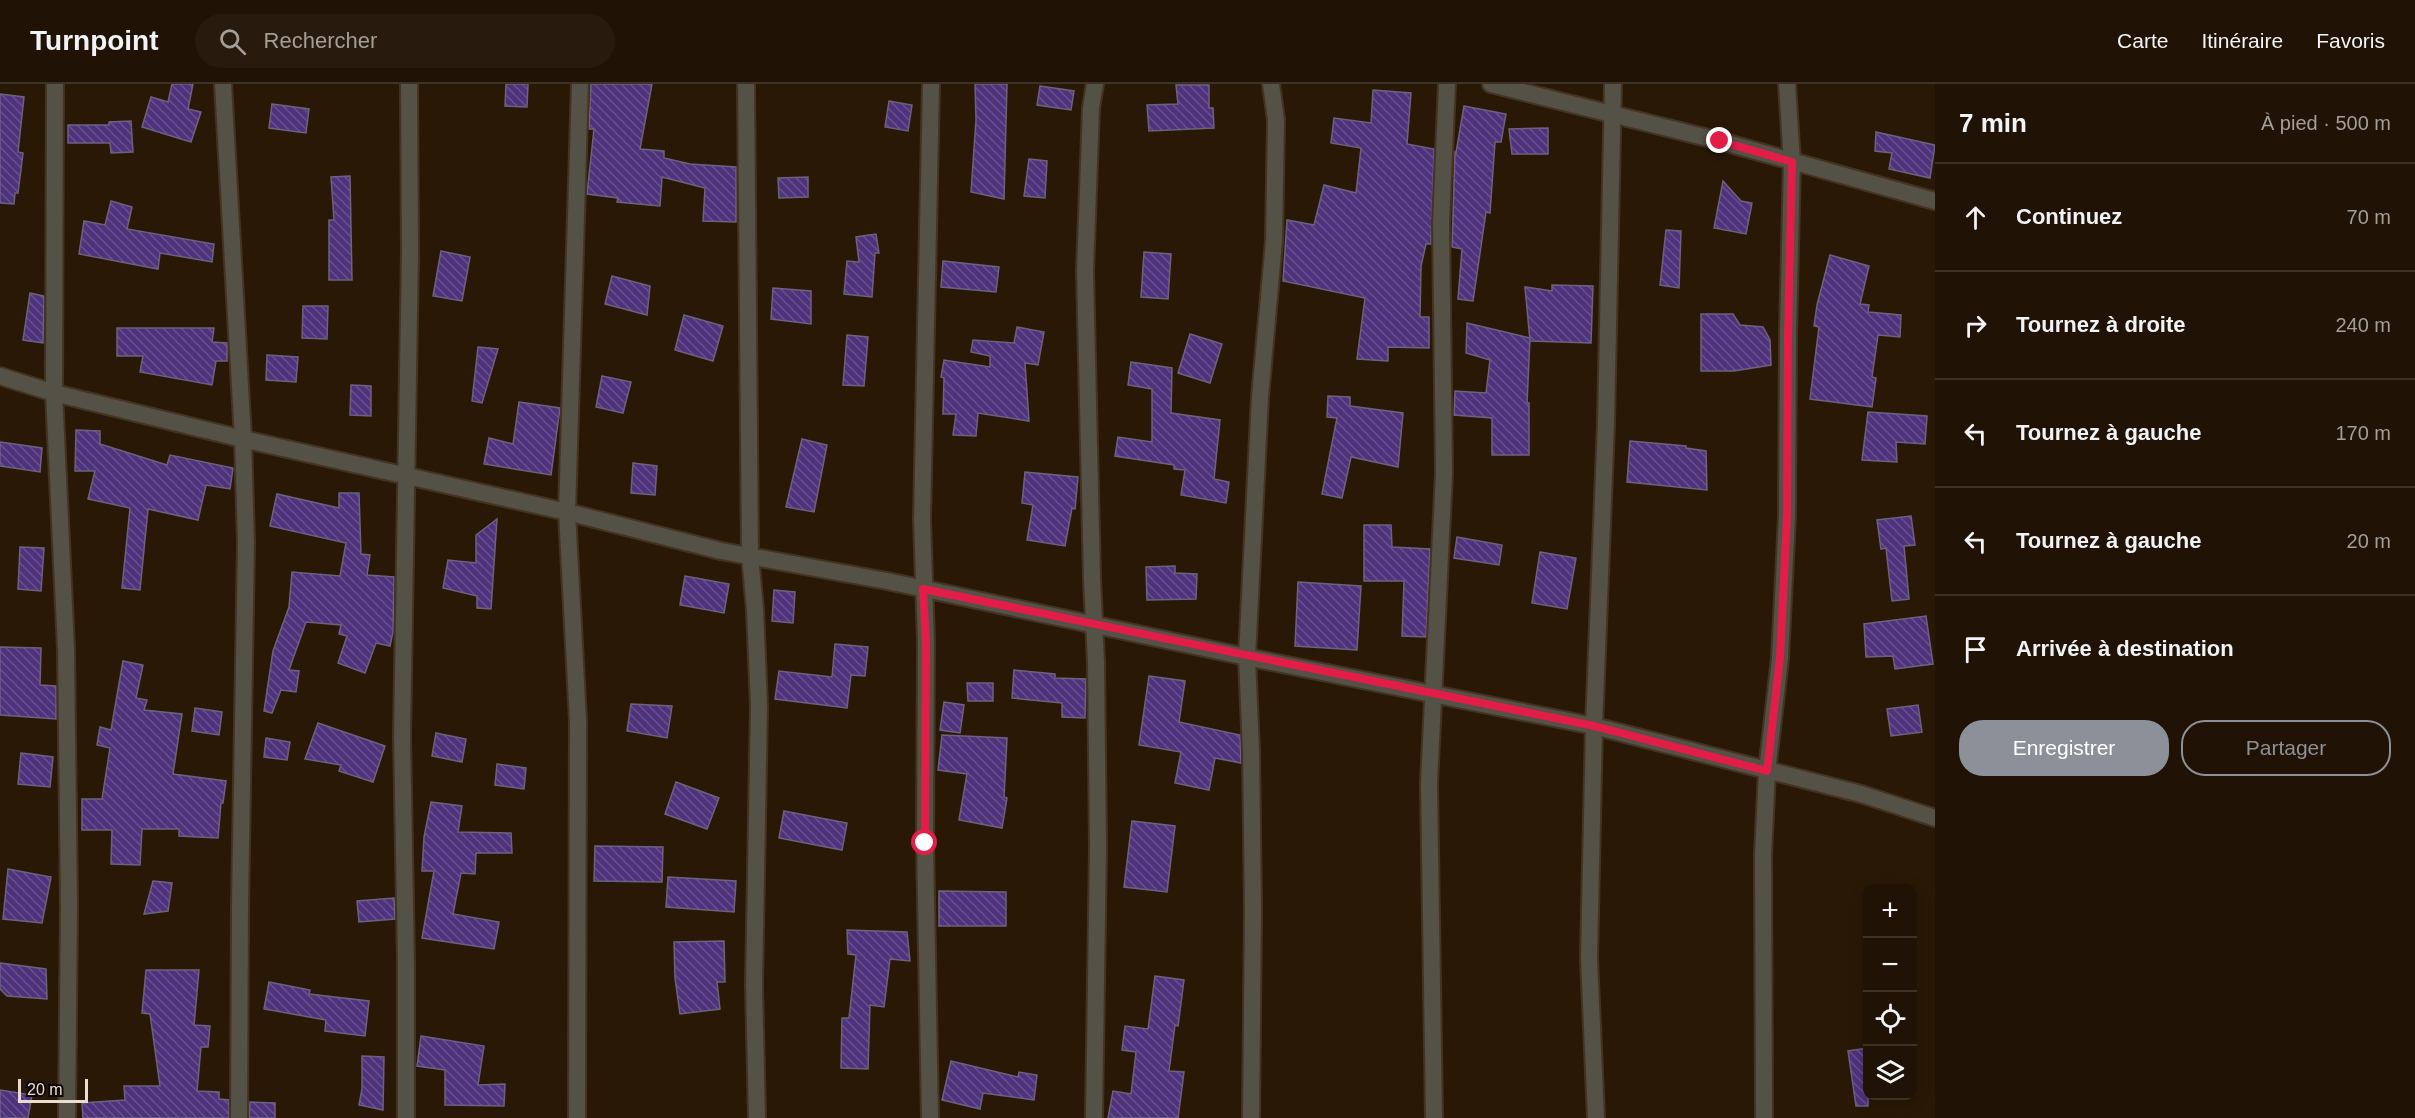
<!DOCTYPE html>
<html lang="fr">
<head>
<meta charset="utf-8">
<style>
	:root { --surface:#201204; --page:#281b0e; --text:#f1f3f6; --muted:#a29e9a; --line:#3d3226; --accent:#8c9099 }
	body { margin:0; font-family:Helvetica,sans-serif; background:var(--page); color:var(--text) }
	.controls { position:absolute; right:18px; bottom:18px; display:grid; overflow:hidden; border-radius:12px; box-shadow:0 3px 15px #0003 }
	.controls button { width:54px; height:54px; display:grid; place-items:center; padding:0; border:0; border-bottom:2px solid var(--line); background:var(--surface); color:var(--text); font:30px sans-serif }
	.scale { position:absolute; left:18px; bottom:15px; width:70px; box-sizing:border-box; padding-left:6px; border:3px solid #e9dcd1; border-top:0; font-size:16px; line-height:21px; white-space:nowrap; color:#e9dcd1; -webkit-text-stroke:4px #0d0602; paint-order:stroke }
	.stop { position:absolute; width:18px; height:18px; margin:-14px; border:4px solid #e11d48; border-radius:50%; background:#fff }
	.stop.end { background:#e11d48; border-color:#fff; box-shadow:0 2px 6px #0008 }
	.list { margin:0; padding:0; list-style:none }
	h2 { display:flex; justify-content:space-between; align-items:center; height:78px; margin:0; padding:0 24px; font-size:26px }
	h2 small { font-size:20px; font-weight:400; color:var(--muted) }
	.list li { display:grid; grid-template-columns:39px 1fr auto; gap:18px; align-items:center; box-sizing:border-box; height:108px; padding:0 24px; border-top:2px solid var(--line) }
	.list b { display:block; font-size:22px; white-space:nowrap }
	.list em { font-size:20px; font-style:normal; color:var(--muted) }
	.actions { display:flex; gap:12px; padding:18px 24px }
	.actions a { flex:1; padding:14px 0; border:2px solid var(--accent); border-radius:24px; text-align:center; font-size:21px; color:var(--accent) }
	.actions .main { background:var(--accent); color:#fff }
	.icon { flex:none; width:33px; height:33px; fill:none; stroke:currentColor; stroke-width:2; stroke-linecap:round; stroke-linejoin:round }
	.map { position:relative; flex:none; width:1935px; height:1034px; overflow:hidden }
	header { display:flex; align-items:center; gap:36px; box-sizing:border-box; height:84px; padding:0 30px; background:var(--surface); border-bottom:2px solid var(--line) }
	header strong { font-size:28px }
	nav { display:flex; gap:33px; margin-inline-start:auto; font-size:21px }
	.search { width:420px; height:54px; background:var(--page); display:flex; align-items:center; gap:15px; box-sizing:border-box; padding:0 21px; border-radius:33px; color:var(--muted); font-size:22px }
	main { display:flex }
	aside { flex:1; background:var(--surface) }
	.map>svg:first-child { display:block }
	.building { fill:url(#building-back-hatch); stroke:#6b637d; stroke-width:1.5 }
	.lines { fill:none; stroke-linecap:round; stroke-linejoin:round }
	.minor-casing { stroke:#453322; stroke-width:20 }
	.minor { stroke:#545146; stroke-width:16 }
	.route { stroke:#e11d48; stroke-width:8 }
</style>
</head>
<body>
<header>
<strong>Turnpoint</strong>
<div class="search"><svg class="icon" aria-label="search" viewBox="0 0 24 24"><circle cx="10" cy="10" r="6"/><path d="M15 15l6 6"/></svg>Rechercher</div>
<nav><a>Carte</a><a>Itinéraire</a><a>Favoris</a></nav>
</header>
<main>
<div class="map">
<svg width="1935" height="1034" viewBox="0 0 1935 1034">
	<defs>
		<pattern id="building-back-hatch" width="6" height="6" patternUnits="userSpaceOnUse" patternTransform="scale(1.5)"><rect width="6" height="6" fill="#4e327c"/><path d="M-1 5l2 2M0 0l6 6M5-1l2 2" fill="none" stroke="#684f8e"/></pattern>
	</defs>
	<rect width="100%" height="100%" fill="#2a1806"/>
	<g class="building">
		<path d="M172,0H193L188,25L201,28L191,58L142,43L151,13L168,18Z"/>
		<path d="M506,0H528L527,23L505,22Z"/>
		<path d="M591,0H652L640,65L664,67V74L690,80L736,83V138L703,137L705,104L662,93L660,122L617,118L618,114L587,110L594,45H589Z"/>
		<path d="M975,0H1007L1004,115L971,108L976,36Z"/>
		<path d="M1176,1H1209V24H1213L1214,44L1149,47L1147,21L1178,20Z"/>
		<path d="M1040,2L1074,7L1071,26L1037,21Z"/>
		<path d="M1373,6L1411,9L1407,60L1434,65L1431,160H1426L1421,182L1420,233H1429V264L1388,263V277L1357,275L1365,214L1283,197L1287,136L1314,141L1324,101L1356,109L1361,64L1331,59L1334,34L1371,39Z"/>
		<path d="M0,10L24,13L18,68L23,69L18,109H15L14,120L0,119Z"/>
		<path d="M889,17L912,21L908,47L885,43Z"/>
		<path d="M272,20L309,25L306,49L269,44Z"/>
		<path d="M1464,22L1506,30L1501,58H1495L1490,129L1486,128L1473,217L1458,215L1462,165L1452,163L1455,68L1456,69Z"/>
		<path d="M131,37L133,68L111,69L110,59H68V41H109V38Z"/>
		<path d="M1548,44V70H1512L1509,45Z"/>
		<path d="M1876,48L1935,61L1930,94L1889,85L1892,69L1875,67Z"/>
		<path d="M1029,75L1047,77L1045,114L1024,112Z"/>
		<path d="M350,92L352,196H329V136H334L331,93Z"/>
		<path d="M808,93V113L779,114L778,94Z"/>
		<path d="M1723,97L1741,117L1752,119L1746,150L1714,144Z"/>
		<path d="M111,117L132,123L127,145L214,160L212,178L160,169L158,185L79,170L84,137L105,141Z"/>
		<path d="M1666,146L1681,147L1679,204L1660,201Z"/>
		<path d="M876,150L879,169H875L872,213L844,210L847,177L859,178L856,153Z"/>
		<path d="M441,167L470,173L462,217L433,212Z"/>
		<path d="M1144,168L1171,170L1168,215L1141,213Z"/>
		<path d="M1830,171L1869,182L1860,220L1869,221L1868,228L1901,231L1900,253L1878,251L1872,293L1876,294L1872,323L1810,315L1819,243L1814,242L1817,221Z"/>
		<path d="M943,177L999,183L996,208L941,203Z"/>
		<path d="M612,192L650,202L647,231L605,220Z"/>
		<path d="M1552,201L1593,202L1591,259L1530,257L1525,203L1552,207Z"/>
		<path d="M773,204L811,207V240L771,235Z"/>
		<path d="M30,209L44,212L43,259L23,256Z"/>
		<path d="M303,222H328L327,255L302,254Z"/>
		<path d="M1701,230H1733L1740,241L1763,243L1770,256L1771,281L1734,287H1701Z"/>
		<path d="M684,231L723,242L713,277L675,266Z"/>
		<path d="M1467,239L1530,254L1527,319H1529V371H1492V334L1454,331L1455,307L1486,309L1490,276L1466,269Z"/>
		<path d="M1017,243L1044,248L1038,281L1025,279L1029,337L978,329L976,352L953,351L956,330H943L944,294L941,293L944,276L990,283V272L971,268L973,256L1014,259Z"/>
		<path d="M117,244H214L212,258L227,259V277H216L212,301L140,288L143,272H117Z"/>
		<path d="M1190,250L1222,260L1210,299L1178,289Z"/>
		<path d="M847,251L868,253L864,302L843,301Z"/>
		<path d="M478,263L498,265L482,319L472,317Z"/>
		<path d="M267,271L298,273L296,298L266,296Z"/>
		<path d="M1131,278L1172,284L1171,329L1220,336L1214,395L1229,398L1226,419L1181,411L1185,386L1174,385V381L1115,372L1118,353L1152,358V305L1128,301Z"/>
		<path d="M602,292L631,298L623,329L596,323Z"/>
		<path d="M351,301L371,302V332L350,331Z"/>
		<path d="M1328,312L1350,313V322L1403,329L1398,383L1351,373L1342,414L1322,410L1337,334L1327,333Z"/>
		<path d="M519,318L560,324L551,391L484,380L489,354L513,360Z"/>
		<path d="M1868,328L1927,332L1925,360L1896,358L1897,378L1862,376Z"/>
		<path d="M76,346L100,347V360L167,381L170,371L233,384L230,405L206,401L198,436L148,425L140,506L122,504L130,424L88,415L95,387H75Z"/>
		<path d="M802,355L827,361L814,428L786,423Z"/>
		<path d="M1630,357L1686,362V364L1706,367L1707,406L1627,398Z"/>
		<path d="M0,358L42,364L40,388L0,382Z"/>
		<path d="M633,379L657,382L655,411L631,409Z"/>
		<path d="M1025,388L1078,393L1075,425L1072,424L1065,462L1027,456L1033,421L1022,419Z"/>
		<path d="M339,409H359L361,470L370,471L367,491L394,493L393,548L390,562L376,559L365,589L338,579L347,552L339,550L341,541L306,538L289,586L299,587L296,608L281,606L272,629L264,627L273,567L289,523L292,488L340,492L346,459L270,442L277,410L339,424Z"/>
		<path d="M1911,432L1915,461L1904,462L1909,515L1892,517L1886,464L1881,465L1877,436Z"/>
		<path d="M497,435L491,525L477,524V512L443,504L448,476L476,479V451Z"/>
		<path d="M1364,441H1391L1392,463L1430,465L1426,553L1402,552L1404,497H1364Z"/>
		<path d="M1457,453L1502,461L1499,481L1454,474Z"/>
		<path d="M20,463L44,464L41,507L18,505Z"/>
		<path d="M1540,468L1576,474L1567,525L1532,519Z"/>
		<path d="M1175,482V489L1197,490L1196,515L1147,516L1146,483Z"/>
		<path d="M685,492L729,500L724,529L680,521Z"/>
		<path d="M1298,498L1361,502L1357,566L1295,562Z"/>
		<path d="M774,506L795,508L793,539L772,537Z"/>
		<path d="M1926,532L1933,580L1895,585L1893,572L1866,573L1864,540Z"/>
		<path d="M835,560L868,563L865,592L851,591L847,624L775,615L779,587L832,593Z"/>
		<path d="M0,563L41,564L40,601L56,602V635L0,631Z"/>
		<path d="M123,577L143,581L136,614L147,616L144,626L182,630L173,690L226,697L223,719H221L218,754L179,752V745H142L140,781L111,780L112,746H82V715H102L110,664L97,661L100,643L111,646Z"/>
		<path d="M1014,586L1055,590V594L1086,595L1085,634L1062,633V619L1012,614Z"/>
		<path d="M1149,592L1185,597L1179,638L1240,651L1241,679L1215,674L1209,706L1175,699L1181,668L1139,661Z"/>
		<path d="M967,599H993V617H968Z"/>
		<path d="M944,618L964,621L960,649L940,646Z"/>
		<path d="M631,620L672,622L667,654L627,647Z"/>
		<path d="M1918,621L1922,648L1891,652L1887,625Z"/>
		<path d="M195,624L222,628L219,651L192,647Z"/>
		<path d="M318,639L385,662L373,698L339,687L341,681L305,675Z"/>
		<path d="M436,649L466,655L462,678L432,672Z"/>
		<path d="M942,651L1007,654L1004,713L1007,714L1002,744L959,736L967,690L938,686Z"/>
		<path d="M266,654L290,658L287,676L264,673Z"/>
		<path d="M21,669L53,673L50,703L18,700Z"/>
		<path d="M497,680L526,684L524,705L495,701Z"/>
		<path d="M676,698L719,714L707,745L665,730Z"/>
		<path d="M431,718L462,722L458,748L511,749L512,769H476L475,790L461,789L453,830L499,838L494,865L422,854L434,787H422L424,753Z"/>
		<path d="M784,727L847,739L842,766L779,754Z"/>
		<path d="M1132,737L1175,742L1167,808L1124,803Z"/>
		<path d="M595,762L663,763L662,798L594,797Z"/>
		<path d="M8,785L51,793L42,839L3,835Z"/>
		<path d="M668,793L736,797L734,828L666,823Z"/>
		<path d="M153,797L172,799L168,827L144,830Z"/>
		<path d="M939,807L1006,808V842H939Z"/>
		<path d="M394,814L395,835L359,838L357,817Z"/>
		<path d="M847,846L907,848L910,877L890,875L884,923L870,921L868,985L841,984L842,934H849L856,871L848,870Z"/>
		<path d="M724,857L725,898H717L720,925L680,930L675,894L674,858Z"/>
		<path d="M0,879L46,885L47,915L7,912L0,905Z"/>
		<path d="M146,886H199L194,941L210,942L208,963H201L197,1007L219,1008V1015L229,1016V1034H83L82,1019L125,1016L124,1002H160L150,930L142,929Z"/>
		<path d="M1155,892L1184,896L1178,942L1175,941L1169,987L1184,988L1178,1034H1108L1113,1007L1131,1010L1136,968L1122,966L1125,942L1148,945Z"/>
		<path d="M269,898L310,906L309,910L369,917L365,952L325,947L326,936L264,925Z"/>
		<path d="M421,952L484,962L478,1001L505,1000L504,1022L445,1021V986L417,982Z"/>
		<path d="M1868,964V1022H1856L1848,967Z"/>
		<path d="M362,972L384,973L383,1026L359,1021L362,1005Z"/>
		<path d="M951,977L1018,993L1019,988L1037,991L1034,1016L983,1009L980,1025L942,1016Z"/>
		<path d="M0,1006L32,1011L28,1034H0Z"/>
		<path d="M250,1018L275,1019V1034H249Z"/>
	</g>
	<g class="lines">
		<g class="minor-casing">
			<g id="minor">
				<path d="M55,0L54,309L66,565L69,822L67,1034"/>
				<path d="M223,0L243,355L246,459L240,821L239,1034"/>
				<path d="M746,0L750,472L755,526L759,622L754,901L757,1034"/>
				<path d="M1491,0L1720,57L1935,117"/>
				<path d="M0,292L54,309L243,355L567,428L721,467L887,497L1247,573L1594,642L1861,710L1935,734"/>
				<path d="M406,1034V878L402,652L410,169L409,0"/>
				<path d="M577,1034L578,637L567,428L580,0"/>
				<path d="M930,1034L925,759L926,558L922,435L931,0"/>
				<path d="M1094,1034L1098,763L1096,579L1092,495L1085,187L1091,24L1095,0"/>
				<path d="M1251,1034L1253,827L1251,667L1247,573L1260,313L1274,157L1276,36L1271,0"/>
				<path d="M1434,1034L1429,699L1444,389L1441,139L1447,0"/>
				<path d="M1596,1034L1589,874L1594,642L1606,339L1613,0"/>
				<path d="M1764,1034L1763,771L1767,687L1780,574L1787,433L1788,249L1792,78L1787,0"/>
			</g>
		</g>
		<use href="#minor" class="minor"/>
	</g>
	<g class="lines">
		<path class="route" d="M925,759L926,558L923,505L1594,642L1767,687L1780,574L1787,433L1788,249L1792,78L1720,57"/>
	</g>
</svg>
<div class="controls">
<button>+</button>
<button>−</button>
<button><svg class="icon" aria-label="locate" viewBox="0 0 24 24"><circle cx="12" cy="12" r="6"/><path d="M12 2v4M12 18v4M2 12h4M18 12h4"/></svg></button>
<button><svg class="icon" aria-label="layers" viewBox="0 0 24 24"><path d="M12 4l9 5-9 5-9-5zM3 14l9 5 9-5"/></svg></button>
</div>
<div class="scale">20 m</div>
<div class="stop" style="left:925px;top:759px"></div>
<div class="stop end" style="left:1720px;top:57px"></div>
</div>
<aside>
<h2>7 min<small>À pied · 500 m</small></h2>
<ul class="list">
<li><svg class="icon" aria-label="ahead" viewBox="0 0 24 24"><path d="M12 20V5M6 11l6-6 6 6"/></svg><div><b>Continuez</b></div><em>70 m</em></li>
<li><svg class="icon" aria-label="right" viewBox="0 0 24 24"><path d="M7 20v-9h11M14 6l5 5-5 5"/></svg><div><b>Tournez à droite</b></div><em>240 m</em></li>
<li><svg class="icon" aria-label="left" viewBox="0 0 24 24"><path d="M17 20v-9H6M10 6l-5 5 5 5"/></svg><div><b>Tournez à gauche</b></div><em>170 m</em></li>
<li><svg class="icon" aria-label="left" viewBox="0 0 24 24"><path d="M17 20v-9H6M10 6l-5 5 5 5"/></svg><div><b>Tournez à gauche</b></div><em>20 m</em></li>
<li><svg class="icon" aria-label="arrive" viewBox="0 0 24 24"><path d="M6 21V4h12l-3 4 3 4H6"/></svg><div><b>Arrivée à destination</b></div></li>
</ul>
<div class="actions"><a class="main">Enregistrer</a><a>Partager</a></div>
</aside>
</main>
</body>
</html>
